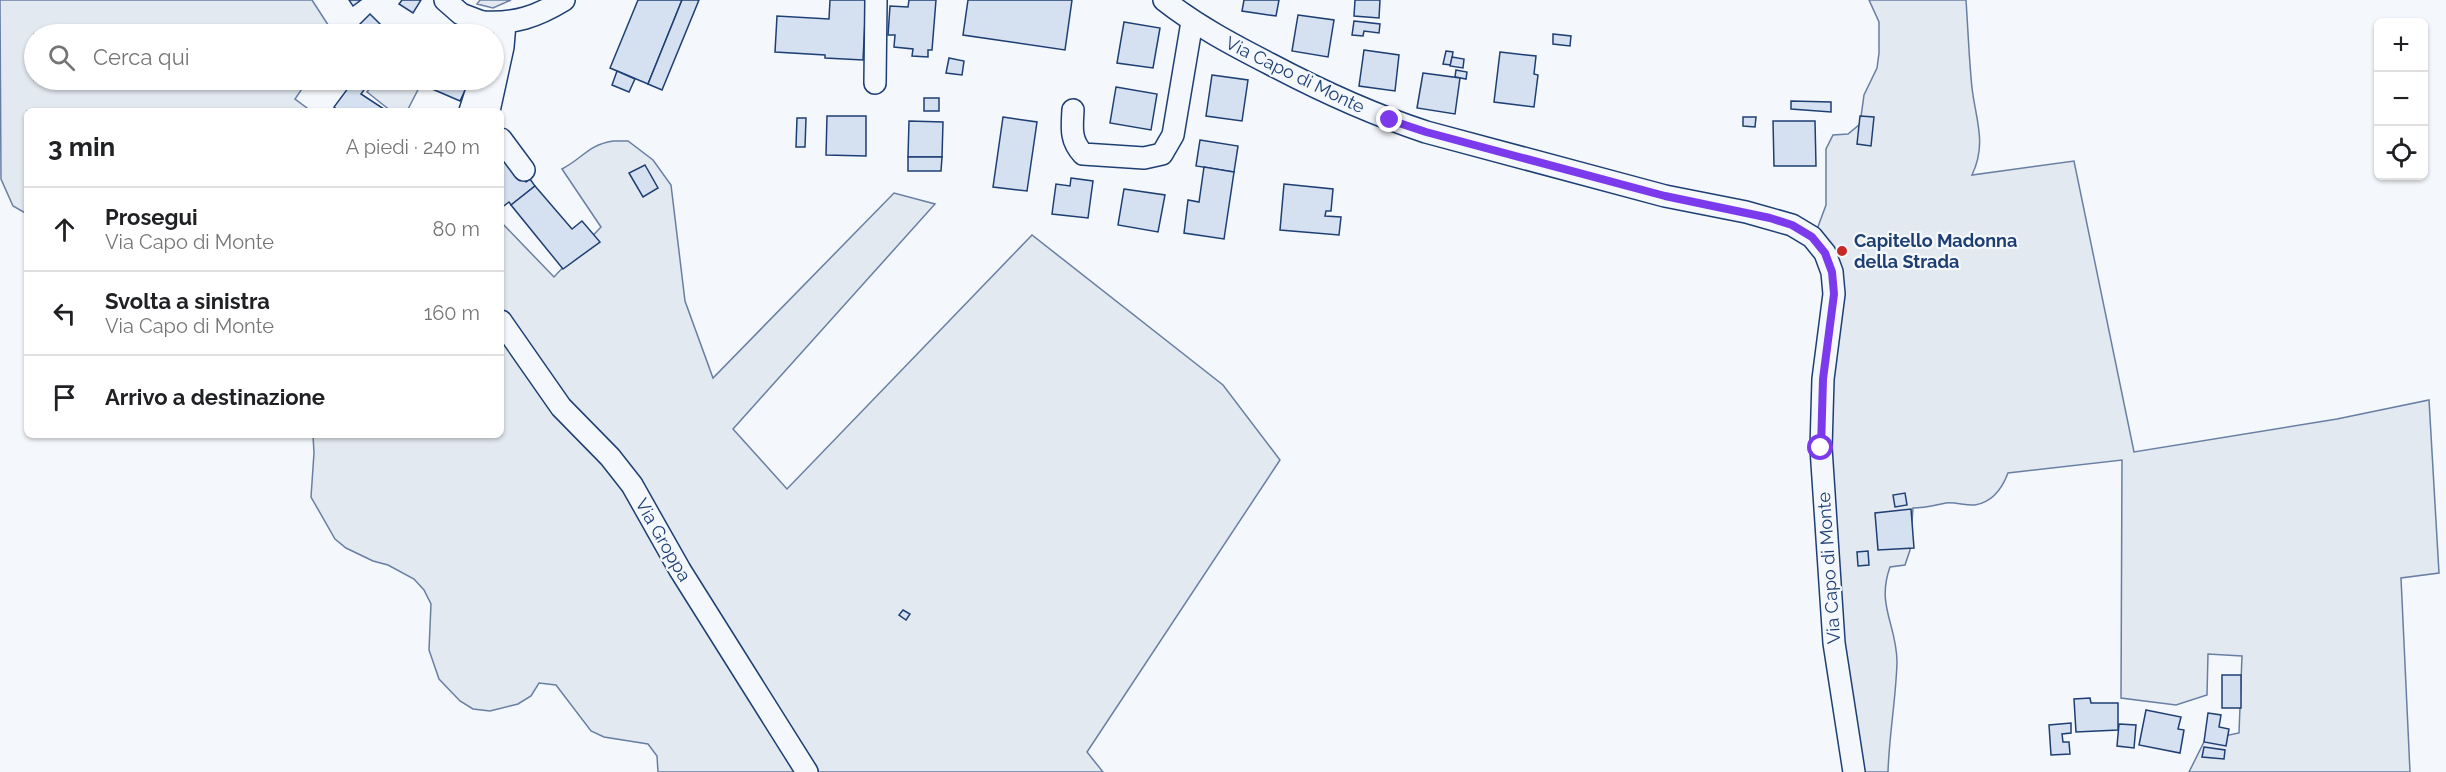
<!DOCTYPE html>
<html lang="it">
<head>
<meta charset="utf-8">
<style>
	:root { --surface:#fff; --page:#f6f6f6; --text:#202124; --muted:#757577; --line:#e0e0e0 }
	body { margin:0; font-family:Raleway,sans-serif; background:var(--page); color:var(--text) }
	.controls { position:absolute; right:18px; top:18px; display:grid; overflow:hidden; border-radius:9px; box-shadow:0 2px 4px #0004 }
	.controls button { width:54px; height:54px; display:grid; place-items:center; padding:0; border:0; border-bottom:2px solid var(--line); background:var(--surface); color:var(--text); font:30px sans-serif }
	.stop { position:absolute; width:18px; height:18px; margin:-14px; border:4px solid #7c3aed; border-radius:50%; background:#fff }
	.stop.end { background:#7c3aed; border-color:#fff; box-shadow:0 2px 6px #0008 }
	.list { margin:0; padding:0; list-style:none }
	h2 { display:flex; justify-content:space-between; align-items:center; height:78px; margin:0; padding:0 24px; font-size:26px }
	h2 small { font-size:20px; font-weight:400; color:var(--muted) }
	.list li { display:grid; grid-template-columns:39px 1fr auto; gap:18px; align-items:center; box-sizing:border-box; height:84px; padding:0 24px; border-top:2px solid var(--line) }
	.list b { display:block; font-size:22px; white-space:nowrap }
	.list p { margin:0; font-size:20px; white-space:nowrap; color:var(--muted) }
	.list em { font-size:20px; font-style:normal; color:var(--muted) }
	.icon { flex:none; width:33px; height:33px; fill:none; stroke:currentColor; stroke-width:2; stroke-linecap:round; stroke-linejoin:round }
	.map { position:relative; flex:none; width:2446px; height:772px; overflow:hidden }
	.search { position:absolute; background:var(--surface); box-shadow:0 2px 4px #0004; left:24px; top:24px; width:480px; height:66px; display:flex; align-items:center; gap:15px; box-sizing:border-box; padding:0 21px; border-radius:33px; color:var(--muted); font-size:22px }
	.panel { position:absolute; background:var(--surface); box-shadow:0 2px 4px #0004; left:24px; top:108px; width:480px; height:330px; border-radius:9px }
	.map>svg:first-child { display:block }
	.green { fill:#e3e9f0; stroke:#687fa3; stroke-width:1.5 }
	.parking { fill:#e3e8f0; stroke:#687fa3; stroke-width:1.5 }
	.building { fill:#d5e0f0; stroke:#1d3f73; stroke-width:1.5 }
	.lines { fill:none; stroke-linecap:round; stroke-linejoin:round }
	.minor-casing { stroke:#1d3f73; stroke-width:24 }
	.minor { stroke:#f4f7fb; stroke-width:21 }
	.route { stroke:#7c3aed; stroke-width:8 }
	.poi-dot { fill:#c62828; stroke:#f4f7fb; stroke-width:2 }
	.labels { text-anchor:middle; stroke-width:4.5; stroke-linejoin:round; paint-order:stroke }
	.street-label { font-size:18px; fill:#1d3f73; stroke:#f4f7fb }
	.poi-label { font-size:18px; font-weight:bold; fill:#1d3f73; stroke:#f4f7fb; text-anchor:start }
</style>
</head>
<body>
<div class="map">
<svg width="2446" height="772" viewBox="0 0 2446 772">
	<rect width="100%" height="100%" fill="#f4f7fb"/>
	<g class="green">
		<path d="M0,0H312L334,34H34V80H308L295,99L311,111H27V214L13,206L1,179Z"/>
		<path d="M1869,0H1966C1968,29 1969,59 1972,88C1976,121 1987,143 1972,175L2074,161L2134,452L2337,419L2429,400L2439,573L2401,578L2410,772H2189L2205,740L2239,733L2242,656L2208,654L2207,695L2176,705L2121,698L2122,460L2008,473C2002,489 1993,502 1975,505C1966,506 1956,502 1946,503C1935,505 1925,508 1913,508L1910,550L1905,565L1890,567C1876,606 1897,625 1897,662C1896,699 1889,735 1888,772H1858L1824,486L1832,307L1816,232L1826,205V149L1833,135L1848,134L1860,124L1864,95L1877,68L1879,53V22Z"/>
		<path d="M377,80H423L407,111H391L367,92Z"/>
		<path d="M613,141H628L653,160L671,185L685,301L713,378L894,193L935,204L733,429L787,489L1032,235L1223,385L1280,460L1087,752L1103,772H658L657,756L648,744L604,737L591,731L556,685L539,683L531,696L518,704L490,711L473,709L460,701L439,679L429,650L431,604L424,590L414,579L388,565L373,561L346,548L335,539L311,497L314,453L313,435H501V222L554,277L601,227L562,169C583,158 588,145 613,141Z"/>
	</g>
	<path class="parking" d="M480,0H511L493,8L477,4Z"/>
	<g class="building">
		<path d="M349,0H361L353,6Z"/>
		<path d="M402,0H421L413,13L399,4Z"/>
		<path d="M638,0H682L648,84L610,68Z"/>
		<path d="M682,0H699L662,90L648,84Z"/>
		<path d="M830,0H866L863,60L825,58V55L775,52L777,16L829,19Z"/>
		<path d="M909,0H936L932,50H928V57L912,56L913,49L894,47L895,35H888L890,6L908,7Z"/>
		<path d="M968,0H1072L1065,50L963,35Z"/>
		<path d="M1244,0H1279L1276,16L1242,11Z"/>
		<path d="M1355,0H1380L1379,18L1354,16Z"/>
		<path d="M370,14L388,32L386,34H361L355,29Z"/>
		<path d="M1298,15L1334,20L1328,57L1292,51Z"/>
		<path d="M1354,21L1380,24L1379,33L1364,31L1363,36L1352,35Z"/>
		<path d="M1124,22L1160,28L1153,68L1117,63Z"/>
		<path d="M1553,34L1571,36L1570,46L1553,44Z"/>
		<path d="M1364,50L1399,55L1395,91L1359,86Z"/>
		<path d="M1446,51L1453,52L1451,65L1443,64Z"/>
		<path d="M1500,52L1536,56L1534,74L1538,75L1534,107L1494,102Z"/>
		<path d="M1452,57L1464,59L1463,68L1450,66Z"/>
		<path d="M949,58L964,61L962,75L946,73Z"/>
		<path d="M1456,70L1467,72L1466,79L1455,77Z"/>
		<path d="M617,71L635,79L629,92L612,85Z"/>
		<path d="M1423,73L1460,78L1455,114L1417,108Z"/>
		<path d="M1212,75L1248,80L1242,121L1206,116Z"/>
		<path d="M342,80H371L361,94L387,111H339L334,107L349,87L341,81Z"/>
		<path d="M433,80H470L460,101L430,88Z"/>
		<path d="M1116,87L1157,94L1151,130L1110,123Z"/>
		<rect x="924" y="98" width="15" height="13"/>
		<path d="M1791,101L1831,102V112L1791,109Z"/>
		<path d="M827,116H866V156L826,155Z"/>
		<path d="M1860,116L1874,117L1871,146L1857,144Z"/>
		<path d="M1003,117L1037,122L1027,191L993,187Z"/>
		<path d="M1743,117H1756L1755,127L1743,126Z"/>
		<path d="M797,118H806L805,147H796Z"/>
		<path d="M909,121L943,122L942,157H908Z"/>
		<path d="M1773,121H1815L1816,166H1774Z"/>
		<path d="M1200,140L1238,146L1234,172L1196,166Z"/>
		<path d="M506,157L526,182L530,179L535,186L511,205L509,202L501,208V162Z"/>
		<path d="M908,157H942L941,171H908Z"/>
		<path d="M645,165L658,188L643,197L629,173Z"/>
		<path d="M1204,167L1234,172L1224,239L1184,233L1188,200L1199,202Z"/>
		<path d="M1071,178L1093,181L1088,218L1052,214L1056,184L1070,186Z"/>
		<path d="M1284,184L1333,189L1331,211H1326L1325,216L1341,217L1339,235L1280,230Z"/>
		<path d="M535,186L572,229L582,221L600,242L563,269L511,205Z"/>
		<path d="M1124,189L1165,195L1158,232L1118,225Z"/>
		<path d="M1905,493L1907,505L1895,507L1893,495Z"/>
		<path d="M1911,509L1914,548L1878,550L1875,513Z"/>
		<path d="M1868,551L1869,565L1858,566L1857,552Z"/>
		<path d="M903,610L910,614L906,620L899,615Z"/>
		<rect x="2222" y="675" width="19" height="33"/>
		<path d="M2090,698L2091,703H2118V730L2076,732L2074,699Z"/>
		<path d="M2146,710L2181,717L2178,729L2184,730L2180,753L2139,745Z"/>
		<path d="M2208,713L2221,715L2219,727L2229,729L2226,746L2204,742Z"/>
		<path d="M2071,723V733L2062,734L2063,742H2069L2070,754L2051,755L2049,725Z"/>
		<path d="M2119,724L2136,725L2134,748L2117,746Z"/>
		<path d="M2204,747L2225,750L2224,759L2202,757Z"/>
	</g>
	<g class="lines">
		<g class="minor-casing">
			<g id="minor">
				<path d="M445,0L461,14L482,22V34"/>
				<path d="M1164,0C1197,26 1233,45 1270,64C1321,91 1371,114 1426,132L1665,196L1746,212L1792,225L1812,237L1825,253L1832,272L1834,294L1823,379L1821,448L1834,643L1854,772"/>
				<path d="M482,22C515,24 536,17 564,0"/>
				<path d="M875,83L876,0"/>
				<path d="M1073,110C1072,128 1070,140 1083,154L1144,158L1162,154L1173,135L1192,22"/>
				<path d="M470,111L480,80"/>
				<path d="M489,111L503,47L505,23"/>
				<path d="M501,139L524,170"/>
				<path d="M501,321L561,407L610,457L632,485L680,570L807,772"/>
			</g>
		</g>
		<use href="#minor" class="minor"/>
	</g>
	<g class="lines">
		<path class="route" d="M1390,120L1426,132L1665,196L1770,218L1792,225L1812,237L1825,253L1832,272L1834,294L1823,379L1821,448"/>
	</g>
	<circle class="poi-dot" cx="1842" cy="251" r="6"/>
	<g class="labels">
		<g class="street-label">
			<text transform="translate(1295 75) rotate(26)" y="6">Via Capo di Monte</text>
			<text transform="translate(663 540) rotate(60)" y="6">Via Groppa</text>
			<text transform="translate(1829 568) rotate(-94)" y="6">Via Capo di Monte</text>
		</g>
		<g class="poi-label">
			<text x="1854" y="247">Capitello Madonna<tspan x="1854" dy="21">della Strada</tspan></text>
		</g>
	</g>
</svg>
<div class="controls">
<button>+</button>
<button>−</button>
<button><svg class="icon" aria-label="locate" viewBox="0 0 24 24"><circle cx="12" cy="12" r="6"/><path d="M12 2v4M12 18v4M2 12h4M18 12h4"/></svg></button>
</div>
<div class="stop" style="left:1821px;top:448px"></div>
<div class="stop end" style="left:1390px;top:120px"></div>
<div class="search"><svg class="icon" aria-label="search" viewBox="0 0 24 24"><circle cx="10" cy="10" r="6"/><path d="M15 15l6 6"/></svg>Cerca qui</div>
<section class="panel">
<h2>3 min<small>A piedi · 240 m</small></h2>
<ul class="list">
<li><svg class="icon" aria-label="ahead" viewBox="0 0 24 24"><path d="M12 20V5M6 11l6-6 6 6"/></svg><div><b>Prosegui</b><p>Via Capo di Monte</p></div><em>80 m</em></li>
<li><svg class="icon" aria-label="left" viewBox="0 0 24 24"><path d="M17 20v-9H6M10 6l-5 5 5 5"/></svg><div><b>Svolta a sinistra</b><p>Via Capo di Monte</p></div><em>160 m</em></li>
<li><svg class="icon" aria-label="arrive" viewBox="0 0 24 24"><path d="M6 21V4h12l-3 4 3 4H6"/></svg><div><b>Arrivo a destinazione</b></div></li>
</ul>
</section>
</div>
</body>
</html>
